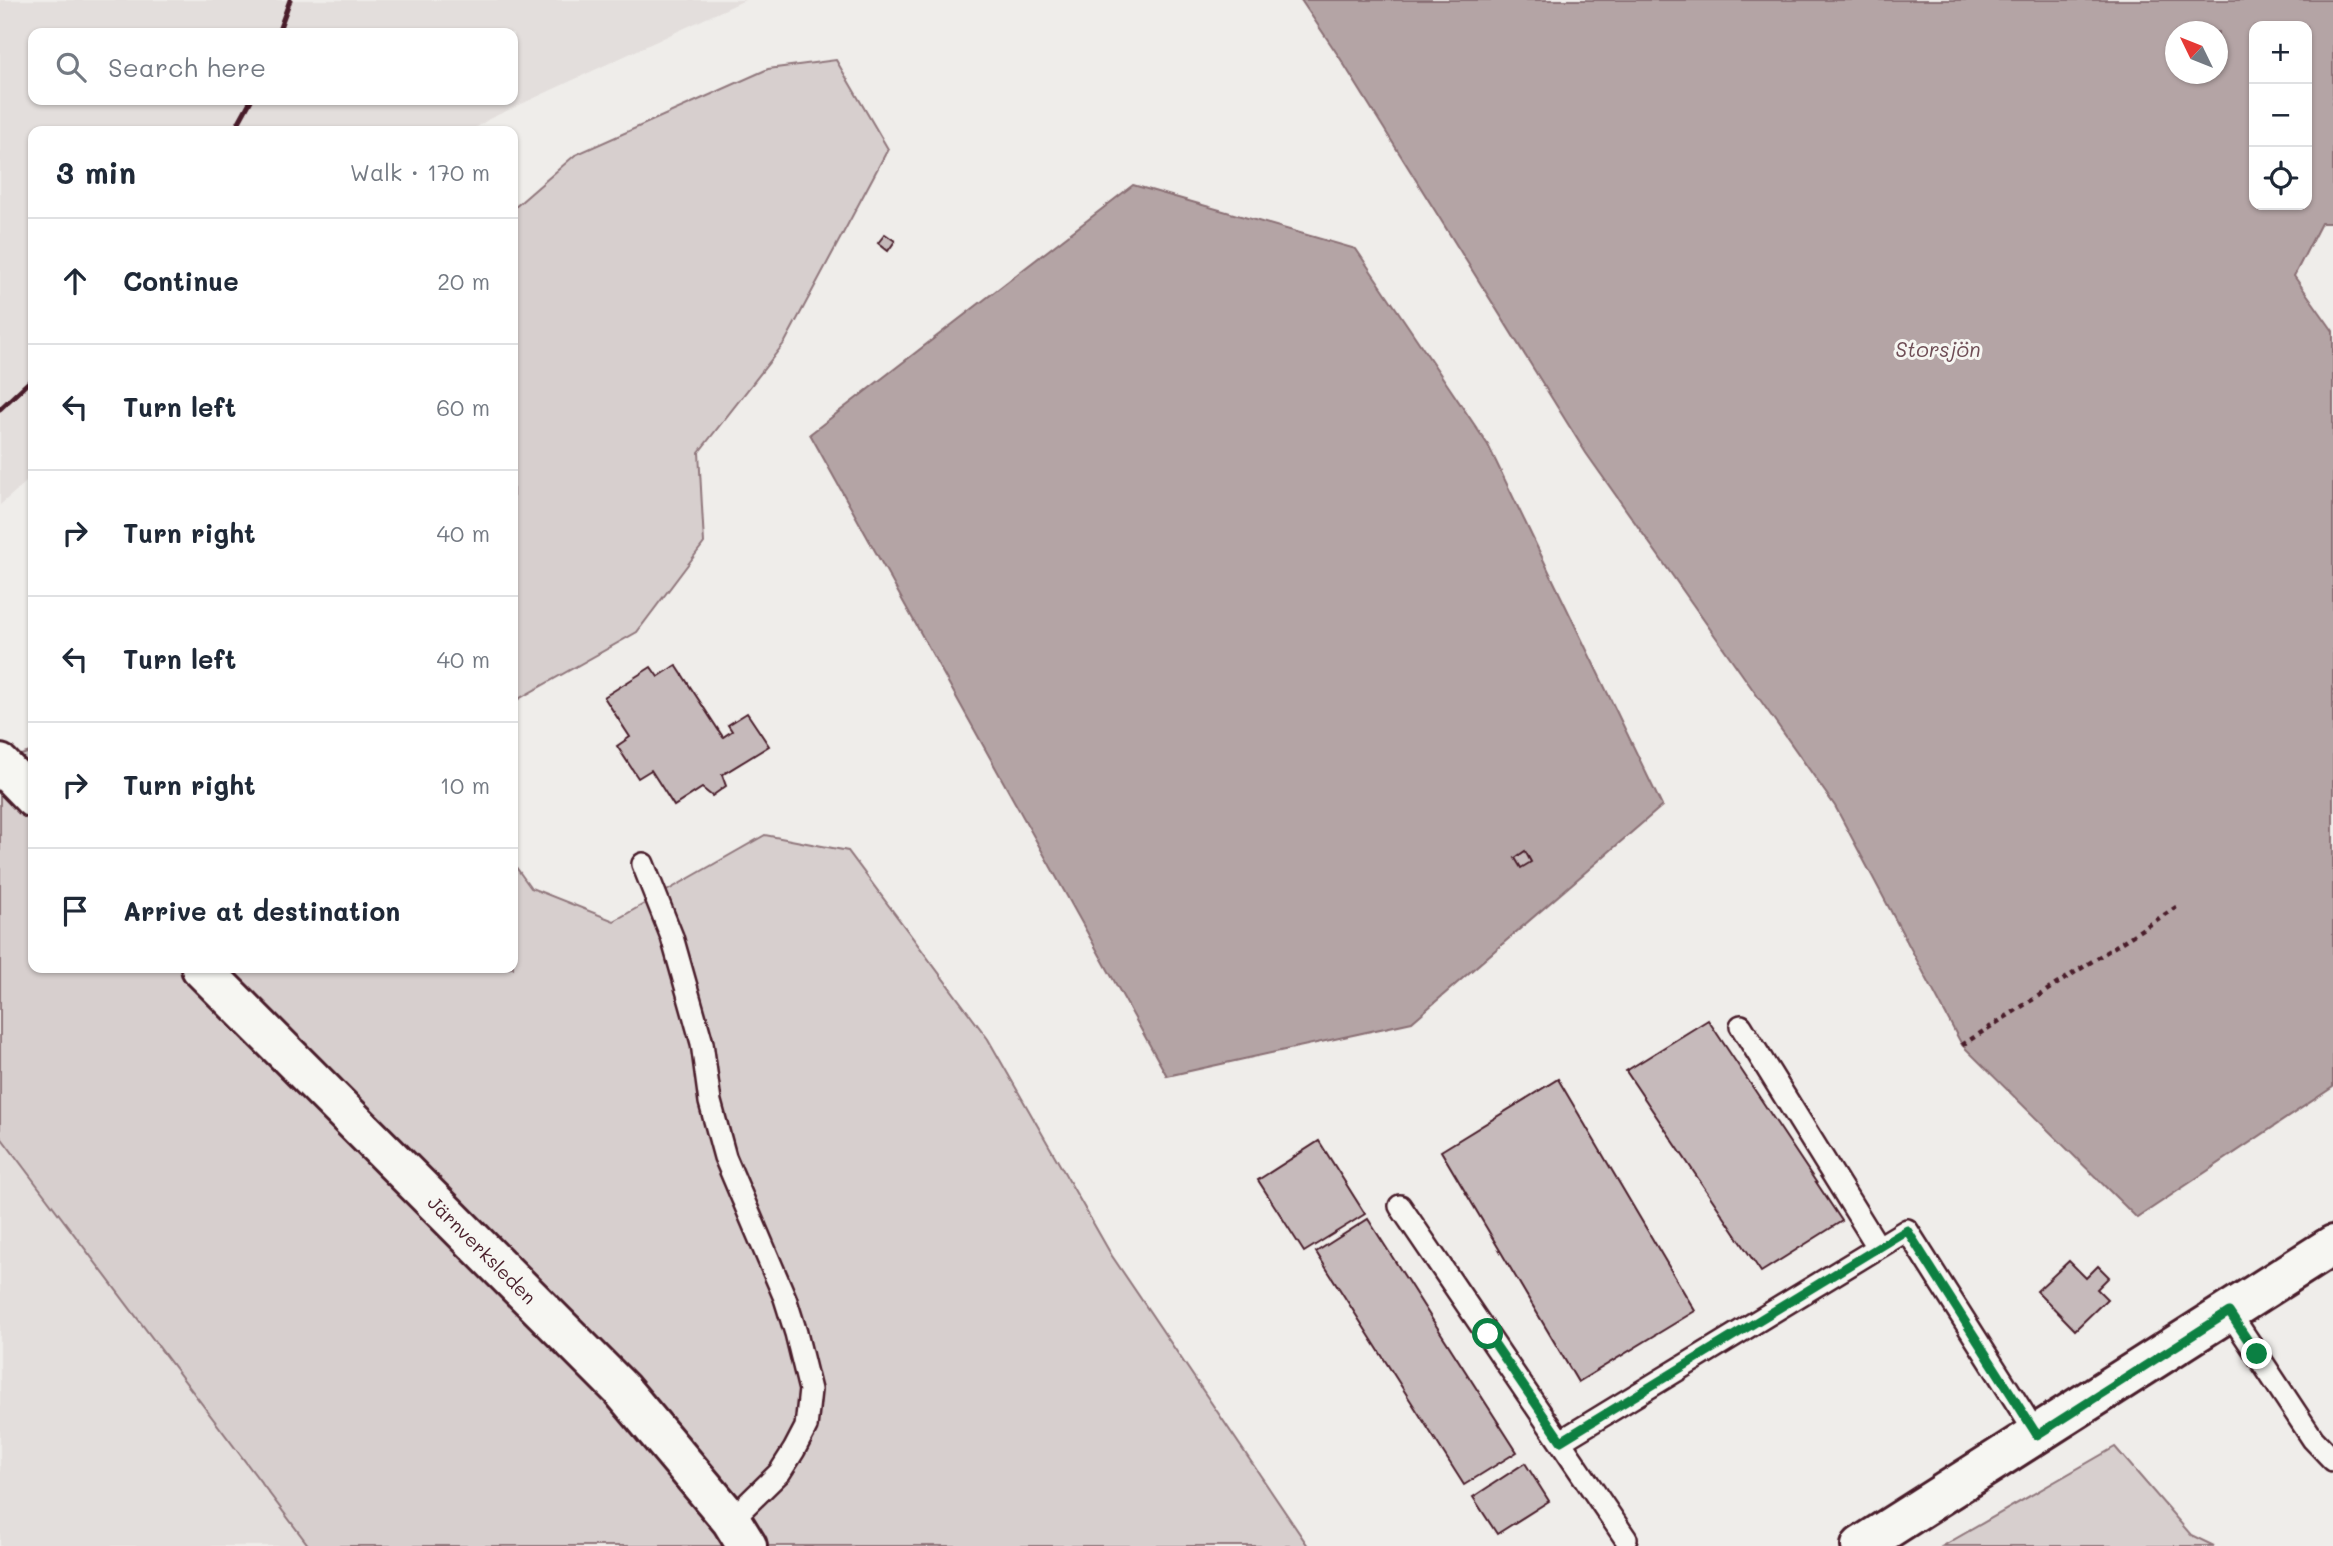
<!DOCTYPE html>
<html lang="en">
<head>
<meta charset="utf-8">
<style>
	:root { --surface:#fff; --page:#f2f2f3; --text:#1f2937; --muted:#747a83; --line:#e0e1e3 }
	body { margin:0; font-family:Mali,sans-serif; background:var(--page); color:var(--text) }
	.controls { position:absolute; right:21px; top:21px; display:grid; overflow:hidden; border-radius:14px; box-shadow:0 2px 5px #0004 }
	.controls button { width:63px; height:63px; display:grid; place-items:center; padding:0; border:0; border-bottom:2px solid var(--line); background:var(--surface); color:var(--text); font:35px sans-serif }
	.compass { position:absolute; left:2165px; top:21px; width:63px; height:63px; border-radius:50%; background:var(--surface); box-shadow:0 2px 5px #0004; rotate:313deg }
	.stop { position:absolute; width:21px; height:21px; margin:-16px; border:5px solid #0b8043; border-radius:50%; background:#fff }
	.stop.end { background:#0b8043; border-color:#fff; box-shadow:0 2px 7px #0008 }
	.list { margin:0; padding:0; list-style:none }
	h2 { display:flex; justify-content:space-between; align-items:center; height:91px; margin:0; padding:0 28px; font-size:30px }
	h2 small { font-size:23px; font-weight:400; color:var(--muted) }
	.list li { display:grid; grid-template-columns:46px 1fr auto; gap:21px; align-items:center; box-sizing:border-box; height:126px; padding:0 28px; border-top:2px solid var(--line) }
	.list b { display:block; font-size:26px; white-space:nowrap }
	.list em { font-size:23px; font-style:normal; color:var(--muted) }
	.icon { flex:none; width:38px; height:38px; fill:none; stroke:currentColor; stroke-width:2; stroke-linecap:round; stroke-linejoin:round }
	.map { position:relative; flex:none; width:2333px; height:1546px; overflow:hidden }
	.search { position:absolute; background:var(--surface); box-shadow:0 2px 5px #0004; left:28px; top:28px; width:490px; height:77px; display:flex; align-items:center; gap:18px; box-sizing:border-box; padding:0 24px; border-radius:14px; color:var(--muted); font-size:26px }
	.panel { position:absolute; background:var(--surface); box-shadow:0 2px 5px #0004; left:28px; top:126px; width:490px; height:847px; border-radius:14px }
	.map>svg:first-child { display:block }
	.built { fill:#e3dedc; fill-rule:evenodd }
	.green { fill:#d7cfce; stroke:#90777c; stroke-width:2 }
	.water { fill:#b4a4a5; stroke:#8a6f74; stroke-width:2; fill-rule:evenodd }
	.building { fill:#c6babb; stroke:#4a1f2b; stroke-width:2 }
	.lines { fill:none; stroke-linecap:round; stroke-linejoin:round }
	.lane-casing { stroke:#4a1f2b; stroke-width:26 }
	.street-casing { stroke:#4a1f2b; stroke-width:44 }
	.path { stroke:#4a1f2b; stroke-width:4.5; stroke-dasharray:5 5; stroke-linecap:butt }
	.lane { stroke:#f6f6f2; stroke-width:21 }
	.street { stroke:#f6f6f2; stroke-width:38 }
	.rail { stroke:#4a1f2b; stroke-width:5 }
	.route { stroke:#0b8043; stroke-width:9 }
	.labels { text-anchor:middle; stroke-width:6; stroke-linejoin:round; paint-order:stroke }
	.street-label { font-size:19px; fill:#4a1f2b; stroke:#f6f6f2 }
	.water-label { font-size:21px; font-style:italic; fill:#6f4e56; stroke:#f6f6f2 }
</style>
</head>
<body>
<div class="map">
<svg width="2333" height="1546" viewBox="0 0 2333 1546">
	<rect width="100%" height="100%" fill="#efedea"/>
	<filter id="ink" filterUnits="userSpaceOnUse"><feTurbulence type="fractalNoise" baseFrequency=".0143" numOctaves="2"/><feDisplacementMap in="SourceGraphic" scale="14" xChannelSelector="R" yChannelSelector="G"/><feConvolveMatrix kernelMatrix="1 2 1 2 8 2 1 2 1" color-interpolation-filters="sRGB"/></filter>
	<g filter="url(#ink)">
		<g class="built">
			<path d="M0,0H745L489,119L471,131H33V476L0,505ZM33,33H513V100H33Z"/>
			<path d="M0,1136L309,1546H0Z"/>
		</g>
		<g class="green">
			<path d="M836,60L888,149L785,342L699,452L704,543L637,632L513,702V209L575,155L768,69Z"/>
			<path d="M33,751V968H513V863L531,888L614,921L765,835L848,851L988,1039L1112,1256L1308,1546H309L0,1136V762Z"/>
			<path d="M2115,1447L2191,1535L2214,1546H1943Z"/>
		</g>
		<g class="water">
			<path d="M1301,0H2333V223H2321L2294,276L2333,331V1087L2137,1218L1962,1045L1835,806L1586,453L1340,58ZM2254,26H2307V205H2254ZM2176,32H2218V74H2176Z"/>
			<path d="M1133,185L1356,249L1488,445L1662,806L1412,1022L1167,1076L810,434Z"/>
		</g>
		<g class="building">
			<path d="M885,234L895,241L888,251L878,243Z"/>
			<path d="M676,665L723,737L732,731L728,725L747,713L769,746L722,775L726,786L712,796L702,788L674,806L651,770L638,778L617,746L630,737L604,697L651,667L658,677Z"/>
			<path d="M1525,851L1531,862L1521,868L1515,858Z"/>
			<path d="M1708,1020L1842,1221L1761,1272L1626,1071Z"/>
			<path d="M1558,1079L1695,1311L1578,1382L1441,1151Z"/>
			<path d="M1319,1141L1365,1214L1304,1252L1258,1180Z"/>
			<path d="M1368,1219L1517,1452L1464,1485L1316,1252Z"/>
			<path d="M2069,1261L2086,1278L2098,1266L2109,1277L2097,1289L2107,1299L2075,1330L2037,1291Z"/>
			<path d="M1525,1463L1549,1501L1497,1534L1473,1497Z"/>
		</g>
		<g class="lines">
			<g class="lane-casing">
				<g id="lane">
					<path d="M643,864L672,937L702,1043L710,1102L725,1157L785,1298L796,1333L810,1390L806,1427L794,1450L780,1472L731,1520"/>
					<path d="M1741,1026L1878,1247"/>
					<path d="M1400,1206L1626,1539"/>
					<path d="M2229,1312L2313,1439L2333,1460"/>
					<path d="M1561,1441L1907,1230L2037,1435"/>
				</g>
			</g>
			<g class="street-casing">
				<g id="street">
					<path d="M0,764L33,798"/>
					<path d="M201,968L621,1389L731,1520L747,1546"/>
					<path d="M1861,1546L2333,1245"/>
				</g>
			</g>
			<path class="path" d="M1962,1045L2178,906"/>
			<use href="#lane" class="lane"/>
			<use href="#street" class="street"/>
			<g class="rail">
				<path d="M278,33L290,0"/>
				<path d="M234,131L251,100"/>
				<path d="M0,409L33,378"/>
			</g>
		</g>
	</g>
	<g class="lines" filter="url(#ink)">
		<path class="route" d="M1488,1334L1561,1441L1907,1230L2037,1435L2229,1312L2257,1354"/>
	</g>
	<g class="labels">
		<g class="street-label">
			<text transform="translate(482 1250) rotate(45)" y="7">Järnverksleden</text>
		</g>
		<g class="water-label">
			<text x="1938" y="357">Storsjön</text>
		</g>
	</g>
</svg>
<div class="controls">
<button>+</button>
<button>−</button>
<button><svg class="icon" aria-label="locate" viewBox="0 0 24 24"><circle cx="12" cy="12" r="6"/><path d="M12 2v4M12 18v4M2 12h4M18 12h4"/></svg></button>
</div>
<svg class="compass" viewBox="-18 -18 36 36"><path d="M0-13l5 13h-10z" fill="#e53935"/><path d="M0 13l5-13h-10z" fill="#747a83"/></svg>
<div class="stop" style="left:1488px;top:1334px"></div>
<div class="stop end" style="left:2257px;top:1354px"></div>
<div class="search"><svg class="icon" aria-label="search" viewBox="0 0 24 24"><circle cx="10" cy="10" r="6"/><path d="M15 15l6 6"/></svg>Search here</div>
<section class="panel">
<h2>3 min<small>Walk · 170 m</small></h2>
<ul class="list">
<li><svg class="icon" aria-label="ahead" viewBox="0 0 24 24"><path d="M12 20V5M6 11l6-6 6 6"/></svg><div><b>Continue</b></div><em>20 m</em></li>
<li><svg class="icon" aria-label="left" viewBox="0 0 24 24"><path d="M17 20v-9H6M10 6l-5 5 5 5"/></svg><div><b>Turn left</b></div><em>60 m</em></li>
<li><svg class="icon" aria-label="right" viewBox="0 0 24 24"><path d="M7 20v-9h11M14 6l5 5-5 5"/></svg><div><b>Turn right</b></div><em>40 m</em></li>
<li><svg class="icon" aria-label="left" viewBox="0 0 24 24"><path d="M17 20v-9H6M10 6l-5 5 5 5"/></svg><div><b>Turn left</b></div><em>40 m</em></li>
<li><svg class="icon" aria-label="right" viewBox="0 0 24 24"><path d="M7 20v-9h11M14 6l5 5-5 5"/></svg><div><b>Turn right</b></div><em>10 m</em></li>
<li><svg class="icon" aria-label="arrive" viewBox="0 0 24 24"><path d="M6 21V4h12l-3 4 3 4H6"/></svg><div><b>Arrive at destination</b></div></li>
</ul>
</section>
</div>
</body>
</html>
